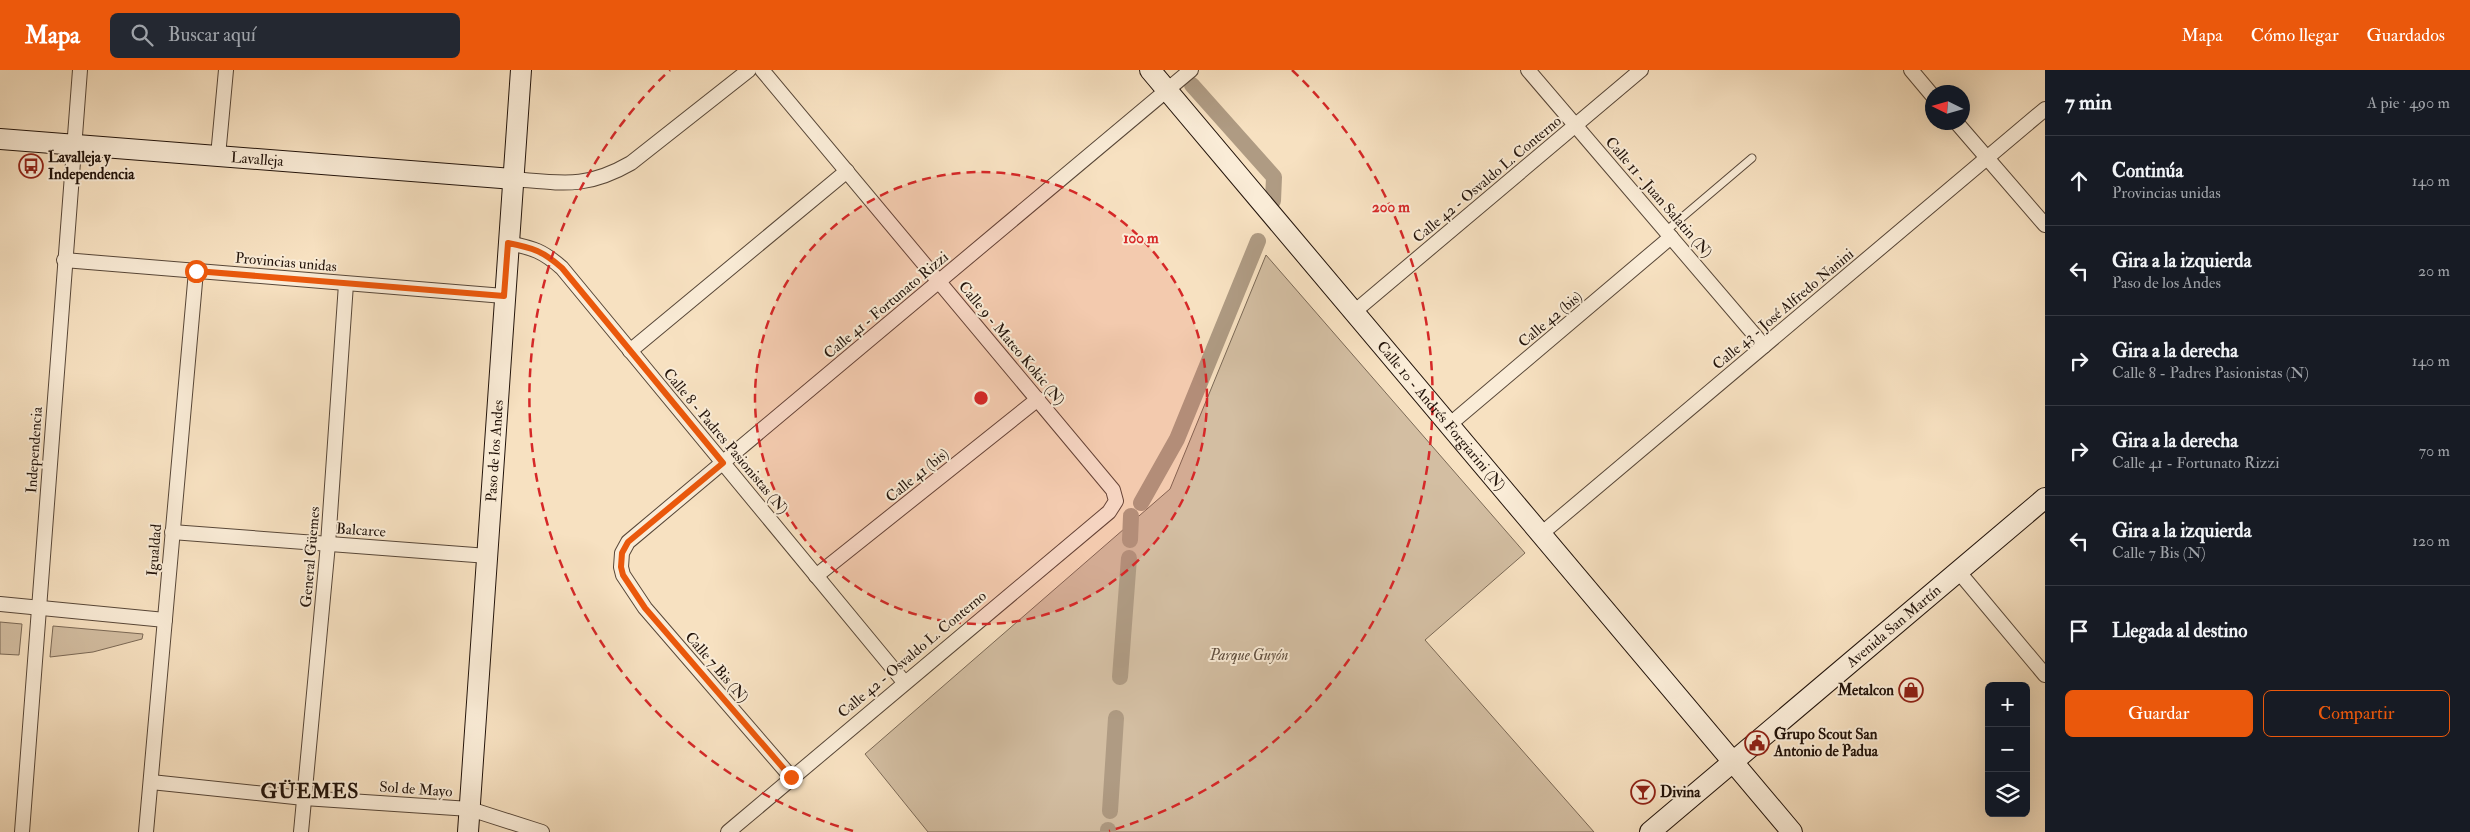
<!DOCTYPE html>
<html lang="es">
<head>
<meta charset="utf-8">
<style>
	:root { --surface:#171b24; --page:#242831; --text:#f1f3f6; --muted:#9ea1a6; --line:#363941; --accent:#ea580c }
	body { margin:0; font-family:"IM FELL Double Pica",serif; background:var(--page); color:var(--text) }
	.controls { position:absolute; right:15px; bottom:15px; display:grid; overflow:hidden; border-radius:8px; box-shadow:0 5px 20px #0002 }
	.controls button { width:45px; height:45px; display:grid; place-items:center; padding:0; border:0; border-bottom:1px solid var(--line); background:var(--surface); color:var(--text); font:25px sans-serif }
	.compass { position:absolute; left:1925px; top:15px; width:45px; height:45px; border-radius:50%; background:var(--surface); box-shadow:0 5px 20px #0002; rotate:275deg }
	.stop { position:absolute; width:15px; height:15px; margin:-11px; border:4px solid #ea580c; border-radius:50%; background:#fff }
	.stop.end { background:#ea580c; border-color:#fff; box-shadow:0 1px 5px #0008 }
	.list { margin:0; padding:0; list-style:none }
	h2 { display:flex; justify-content:space-between; align-items:center; height:65px; margin:0; padding:0 20px; font-size:21px }
	h2 small { font-size:16px; font-weight:400; color:var(--muted) }
	.list li { display:grid; grid-template-columns:32px 1fr auto; gap:15px; align-items:center; box-sizing:border-box; height:90px; padding:0 20px; border-top:1px solid var(--line) }
	.list b { display:block; font-size:19px; white-space:nowrap }
	.list p { margin:0; font-size:16px; white-space:nowrap; color:var(--muted) }
	.list em { font-size:16px; font-style:normal; color:var(--muted) }
	.actions { display:flex; gap:10px; padding:15px 20px }
	.actions a { flex:1; padding:11px 0; border:1px solid var(--accent); border-radius:8px; text-align:center; font-size:18px; color:var(--accent) }
	.actions .main { background:var(--accent); color:#fff }
	.icon { flex:none; width:28px; height:28px; fill:none; stroke:currentColor; stroke-width:2; stroke-linecap:round; stroke-linejoin:round }
	.map { position:relative; flex:none; width:2045px; height:762px; overflow:hidden }
	header { display:flex; align-items:center; gap:30px; box-sizing:border-box; height:70px; padding:0 25px; background:var(--accent); color:#fff }
	header strong { font-size:24px }
	nav { display:flex; gap:28px; margin-inline-start:auto; font-size:18px }
	.search { width:350px; height:45px; background:var(--page); display:flex; align-items:center; gap:12px; box-sizing:border-box; padding:0 18px; border-radius:8px; color:var(--muted); font-size:19px }
	main { display:flex }
	aside { flex:1; background:var(--surface) }
	.map>svg:first-child { display:block }
	.green { fill:#d3bea2; stroke:#7b6956 }
	.lines { fill:none; stroke-linecap:round; stroke-linejoin:round }
	.canal { stroke:#af9b83; stroke-width:16 }
	.lane-casing { stroke:#584738; stroke-width:9 }
	.street-casing { stroke:#584738; stroke-width:16 }
	.secondary-casing { stroke:#23140b; stroke-width:22 }
	.lane { stroke:#faecd7; stroke-width:7 }
	.street { stroke:#faecd7; stroke-width:14 }
	.secondary { stroke:#faecd7; stroke-width:20 }
	.route { stroke:#ea580c; stroke-width:6 }
	.ring { fill:none; stroke:#d62828; stroke-width:2.5; stroke-dasharray:9 6 }
	.labels { text-anchor:middle; stroke-width:4; stroke-linejoin:round; paint-order:stroke }
	.poi-label { font-size:15px; font-weight:bold; fill:#23140b; stroke:#faecd7; text-anchor:start }
	.street-label { font-size:15px; fill:#23140b; stroke:#faecd7 }
	.park-label { font-size:15px; font-style:italic; fill:#615040; stroke:#faecd7 }
	.district-label { font-size:20px; font-weight:bold; letter-spacing:1px; fill:#23140b; stroke:#faecd7 }
	.centre { fill:#d62828; stroke:#faecd7; stroke-width:2.5 }
	.ring-label { font-size:15px; text-anchor:middle; font-weight:bold; fill:#d62828; stroke:#faecd7; stroke-width:4; stroke-linejoin:round; paint-order:stroke }
</style>
</head>
<body>
<header>
<strong>Mapa</strong>
<div class="search"><svg class="icon" aria-label="search" viewBox="0 0 24 24"><circle cx="10" cy="10" r="6"/><path d="M15 15l6 6"/></svg>Buscar aquí</div>
<nav><a>Mapa</a><a>Cómo llegar</a><a>Guardados</a></nav>
</header>
<main>
<div class="map">
<svg width="2045" height="762" viewBox="0 0 2045 762">
	<rect width="100%" height="100%" fill="#f7e1c1"/>
	<filter id="stains"><feTurbulence type="fractalNoise" baseFrequency=".004" numOctaves="4"/><feColorMatrix values="0 0 0 0 .2 0 0 0 0 .09 0 0 0 0 .02 0 0 0 .5 -.17"/></filter>
	<radialGradient id="worn" r=".72"><stop offset=".6" stop-color="#630" stop-opacity="0"/><stop offset="1" stop-color="#630" stop-opacity=".3"/></radialGradient>
	<g class="green">
		<path d="M1266,185L1525,483L1425,570L1594,762H928L865,684L1170,419Z"/>
		<path d="M0,552L22,554L19,585L0,584Z"/>
		<path d="M53,556L143,564L142,569L93,582L50,587Z"/>
	</g>
	<g class="lines">
		<g class="canal">
			<path d="M1192,15L1274,107L1273,131"/>
			<path d="M1141,433L1177,369L1258,171"/>
			<path d="M1130,470L1131,446"/>
			<path d="M1120,607L1129,488"/>
			<path d="M1110,741L1116,648"/>
			<path d="M1108,762V760"/>
		</g>
		<g class="lane-casing">
			<path id="lane" d="M1666,161L1752,88"/>
		</g>
		<g class="street-casing">
			<g id="street">
				<path d="M1528,0L1764,276"/>
				<path d="M1911,0L1932,25"/>
				<path d="M1956,52L2045,155"/>
				<path d="M218,86L226,0"/>
				<path d="M513,109C562,113 586,119 631,93L749,0"/>
				<path d="M509,173C533,178 543,181 562,198L904,612"/>
				<path d="M64,190L504,226"/>
				<path d="M1354,242L1641,0"/>
				<path d="M630,281L847,101"/>
				<path d="M1449,355L1671,167"/>
				<path d="M172,462L488,486"/>
				<path d="M1541,464L2045,39"/>
				<path d="M1958,501L2045,605"/>
				<path d="M816,506L1038,329"/>
				<path d="M0,534L165,550"/>
				<path d="M791,707L645,538L623,505L621,497L622,483L628,472L1191,0"/>
				<path d="M151,712L304,728L470,739L542,762"/>
				<path d="M22,762L80,0"/>
				<path d="M146,762L196,201"/>
				<path d="M301,762L328,474L346,214"/>
				<path d="M728,762L1109,442L1116,431L1113,420L762,0"/>
			</g>
		</g>
		<g class="secondary-casing">
			<g id="secondary">
				<path id="s1" d="M1150,0L1792,762"/>
				<path id="s2" d="M0,69L513,109"/>
				<path id="s3" d="M468,762L521,0"/>
				<path id="s4" d="M1650,762L2045,428"/>
			</g>
		</g>
		<use href="#lane" class="lane"/>
		<use href="#street" class="street"/>
		<use href="#secondary" class="secondary"/>
	</g>
	<g class="lines">
		<path class="route" d="M196,201L504,226L508,173C533,178 543,181 562,198L723,393L628,472L622,483L621,497L623,505L645,538L791,707"/>
	</g>
	<circle cx="981" cy="328" r="226" fill="#d62828" fill-opacity=".12"/>
	<g class="ring">
		<circle cx="981" cy="328" r="226"/>
		<path d="M853 761A452 452 0 0 1 670 0M1292 0A452 452 0 0 1 1109 761"/>
	</g>
	<defs>
		<g id="bus-ring" transform="scale(1.25)"><circle r="9.5" fill="#faecd7" stroke="#8f2418" stroke-width="1.5"/><path d="M-5-6H5V4H4V6H2V4H-2V6H-4V4H-5ZM-3.5-4V0h7V-4ZM-3.5 1.2v1.5H-2V1.2ZM2 1.2v1.5H3.5V1.2Z" fill="#8f2418"/></g>
		<g id="shop-ring" transform="scale(1.25)"><circle r="9.5" fill="#faecd7" stroke="#8f2418" stroke-width="1.5"/><path d="M-5-2.5h2.3a2.7 3.5 0 0 1 5.4 0H5L5.5 6h-11ZM-1.5-2.5h3a1.5 2.3 0 0 0-3 0Z" fill="#8f2418"/></g>
		<g id="civic-ring" transform="scale(1.25)"><circle r="9.5" fill="#faecd7" stroke="#8f2418" stroke-width="1.5"/><path d="M-.6-6.5H3V-4.5H.6V-3L4-1V1h2V6H-6V1h2V-1L-.6-3ZM-1.2 2.5V6h2.4V2.5Z" fill="#8f2418"/></g>
		<g id="bar-ring" transform="scale(1.25)"><circle r="9.5" fill="#faecd7" stroke="#8f2418" stroke-width="1.5"/><path d="M-6-5H6L.8 .8V4.5H3.5V6h-7V4.5H-.8V.8Z" fill="#8f2418"/></g>
	</defs>
	<g fill-rule="evenodd">
		<use href="#bus-ring" x="31" y="96"/>
		<use href="#shop-ring" x="1911" y="620"/>
		<use href="#civic-ring" x="1757" y="673"/>
		<use href="#bar-ring" x="1643" y="722"/>
	</g>
	<g class="labels">
		<g class="poi-label">
			<text x="48" y="92">Lavalleja y<tspan x="48" dy="17">Independencia</tspan></text>
			<text x="1894" y="625" text-anchor="end">Metalcon</text>
			<text x="1774" y="669">Grupo Scout San<tspan x="1774" dy="17">Antonio de Padua</tspan></text>
			<text x="1660" y="727">Divina</text>
		</g>
		<g class="street-label">
			<text dy="5" stroke="none"><textPath href="#s2" startOffset="258">Lavalleja</textPath></text>
			<text transform="translate(1487 109) rotate(-40)" y="5">Calle 42 - Osvaldo L. Conterno</text>
			<text transform="translate(1659 127) rotate(49)" y="5">Calle 11 - Juan Salatin (N)</text>
			<text transform="translate(286 192) rotate(5)" y="5">Provincias unidas</text>
			<text transform="translate(886 235) rotate(-40)" y="5">Calle 41 - Fortunato Rizzi</text>
			<text transform="translate(1783 239) rotate(-40)" y="5">Calle 43 - José Alfredo Nanini</text>
			<text transform="translate(1550 249) rotate(-40)" y="5">Calle 42 (bis)</text>
			<text transform="translate(1012 273) rotate(50)" y="5">Calle 9 - Mateo Kokic (N)</text>
			<text dy="5" stroke="none"><textPath href="#s1" startOffset="452">Calle 10 - Andrés Forgiarini (N)</textPath></text>
			<text transform="translate(726 371) rotate(50)" y="5">Calle 8 - Padres Pasionistas (N)</text>
			<text transform="translate(34 380) rotate(-86)" y="5">Independencia</text>
			<text dy="5" stroke="none"><textPath href="#s3" startOffset="382">Paso de los Andes</textPath></text>
			<text transform="translate(917 405) rotate(-39)" y="5">Calle 41 (bis)</text>
			<text transform="translate(361 460) rotate(4)" y="5">Balcarce</text>
			<text transform="translate(154 480) rotate(-85)" y="5">Igualdad</text>
			<text transform="translate(310 487) rotate(-85)" y="5">General Güemes</text>
			<text dy="5" stroke="none"><textPath href="#s4" startOffset="319">Avenida San Martín</textPath></text>
			<text transform="translate(912 584) rotate(-40)" y="5">Calle 42 - Osvaldo L. Conterno</text>
			<text transform="translate(717 597) rotate(49)" y="5">Calle 7 Bis (N)</text>
			<text transform="translate(416 719) rotate(4)" y="5">Sol de Mayo</text>
		</g>
		<g class="park-label">
			<text x="1249" y="590">Parque Guyón</text>
		</g>
		<g class="district-label">
			<text x="310" y="728">GÜEMES</text>
		</g>
	</g>
	<circle cx="981" cy="328" r="8" class="centre"/>
	<g class="ring-label">
		<text x="1391" y="142">200 m</text>
		<text x="1141" y="173">100 m</text>
	</g>
	<rect width="100%" height="100%" filter="url(#stains)"/>
	<rect width="100%" height="100%" fill="url(#worn)"/>
</svg>
<div class="controls">
<button>+</button>
<button>−</button>
<button><svg class="icon" aria-label="layers" viewBox="0 0 24 24"><path d="M12 4l9 5-9 5-9-5zM3 14l9 5 9-5"/></svg></button>
</div>
<svg class="compass" viewBox="-18 -18 36 36"><path d="M0-13l5 13h-10z" fill="#e53935"/><path d="M0 13l5-13h-10z" fill="#9ea1a6"/></svg>
<div class="stop" style="left:196px;top:201px"></div>
<div class="stop end" style="left:791px;top:707px"></div>
</div>
<aside>
<h2>7 min<small>A pie · 490 m</small></h2>
<ul class="list">
<li><svg class="icon" aria-label="ahead" viewBox="0 0 24 24"><path d="M12 20V5M6 11l6-6 6 6"/></svg><div><b>Continúa</b><p>Provincias unidas</p></div><em>140 m</em></li>
<li><svg class="icon" aria-label="left" viewBox="0 0 24 24"><path d="M17 20v-9H6M10 6l-5 5 5 5"/></svg><div><b>Gira a la izquierda</b><p>Paso de los Andes</p></div><em>20 m</em></li>
<li><svg class="icon" aria-label="right" viewBox="0 0 24 24"><path d="M7 20v-9h11M14 6l5 5-5 5"/></svg><div><b>Gira a la derecha</b><p>Calle 8 - Padres Pasionistas (N)</p></div><em>140 m</em></li>
<li><svg class="icon" aria-label="right" viewBox="0 0 24 24"><path d="M7 20v-9h11M14 6l5 5-5 5"/></svg><div><b>Gira a la derecha</b><p>Calle 41 - Fortunato Rizzi</p></div><em>70 m</em></li>
<li><svg class="icon" aria-label="left" viewBox="0 0 24 24"><path d="M17 20v-9H6M10 6l-5 5 5 5"/></svg><div><b>Gira a la izquierda</b><p>Calle 7 Bis (N)</p></div><em>120 m</em></li>
<li><svg class="icon" aria-label="arrive" viewBox="0 0 24 24"><path d="M6 21V4h12l-3 4 3 4H6"/></svg><div><b>Llegada al destino</b></div></li>
</ul>
<div class="actions"><a class="main">Guardar</a><a>Compartir</a></div>
</aside>
</main>
</body>
</html>
